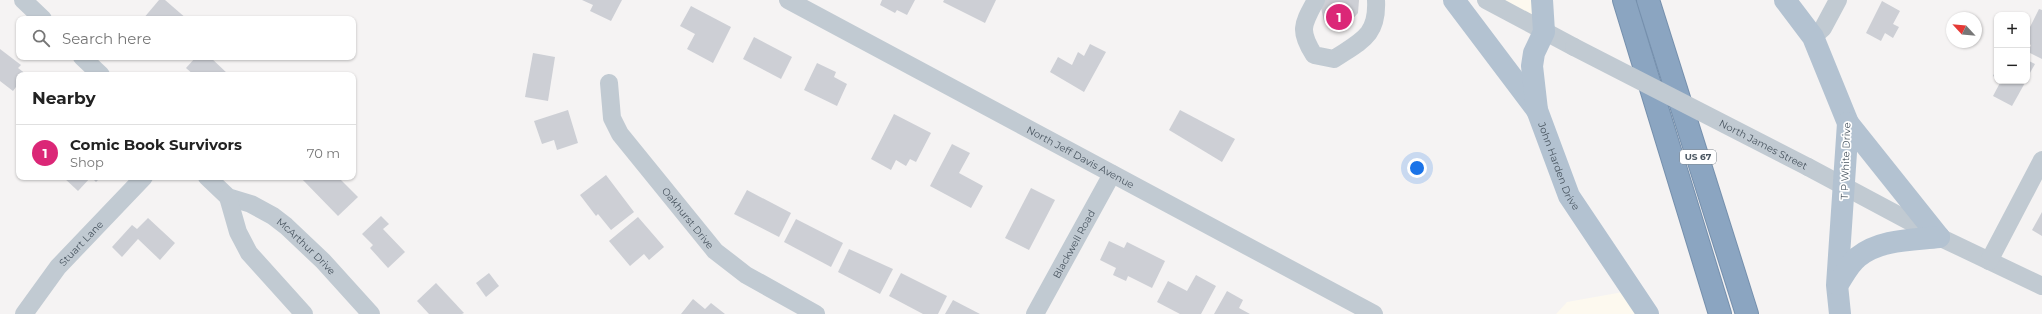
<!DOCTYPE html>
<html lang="en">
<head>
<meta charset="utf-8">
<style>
	:root { --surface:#fff; --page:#f6f6f6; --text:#222; --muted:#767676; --line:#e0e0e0; --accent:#db2777 }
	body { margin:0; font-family:Montserrat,sans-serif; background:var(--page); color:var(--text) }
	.controls { position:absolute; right:12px; top:12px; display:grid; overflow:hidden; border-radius:8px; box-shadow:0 1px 3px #0004 }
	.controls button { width:36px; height:36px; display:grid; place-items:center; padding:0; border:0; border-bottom:1px solid var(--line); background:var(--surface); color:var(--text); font:20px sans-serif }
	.compass { position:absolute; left:1946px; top:12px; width:36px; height:36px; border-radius:50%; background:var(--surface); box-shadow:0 1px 3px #0004; rotate:296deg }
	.you { position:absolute; left:1417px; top:168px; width:14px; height:14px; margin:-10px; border:3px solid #fff; border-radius:50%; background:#1a73e8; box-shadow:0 0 0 6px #1a73e833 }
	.badge { display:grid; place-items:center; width:26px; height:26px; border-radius:50%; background:var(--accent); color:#fff; font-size:13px; font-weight:700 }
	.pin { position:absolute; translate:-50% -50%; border:2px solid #fff; box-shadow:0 1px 4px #0006 }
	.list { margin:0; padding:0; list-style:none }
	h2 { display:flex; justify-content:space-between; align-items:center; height:52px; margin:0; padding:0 16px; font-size:17px }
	h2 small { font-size:13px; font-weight:400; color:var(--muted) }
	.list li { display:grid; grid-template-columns:26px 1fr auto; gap:12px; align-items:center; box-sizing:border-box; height:56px; padding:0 16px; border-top:1px solid var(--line) }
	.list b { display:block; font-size:15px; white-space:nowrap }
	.list p { margin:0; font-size:13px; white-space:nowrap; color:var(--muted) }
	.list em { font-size:13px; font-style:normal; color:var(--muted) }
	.icon { flex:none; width:22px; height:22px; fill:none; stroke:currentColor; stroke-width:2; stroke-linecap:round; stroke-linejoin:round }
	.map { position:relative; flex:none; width:2042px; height:314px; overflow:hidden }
	.search { position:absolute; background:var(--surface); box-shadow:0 1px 3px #0004; left:16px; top:16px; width:340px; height:44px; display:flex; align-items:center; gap:10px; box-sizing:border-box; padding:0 14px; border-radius:8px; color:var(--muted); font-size:15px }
	.panel { position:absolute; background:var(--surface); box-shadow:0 1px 3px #0004; left:16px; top:72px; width:340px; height:108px; border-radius:8px }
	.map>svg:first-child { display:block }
	.commercial { fill:#fdf9ef }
	.building { fill:#cdcfd5 }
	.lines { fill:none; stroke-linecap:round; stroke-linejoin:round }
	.highway-casing { stroke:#7690ad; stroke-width:24 }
	.minor { stroke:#c1cad2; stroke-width:18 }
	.major { stroke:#b3c2d1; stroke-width:22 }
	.highway { stroke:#8ba5c1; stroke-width:22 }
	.minor-bridge { stroke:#c1cad2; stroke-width:18 }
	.labels { text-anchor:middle; stroke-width:3.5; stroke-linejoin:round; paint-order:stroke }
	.shield { fill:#fff; stroke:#808990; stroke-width:1 }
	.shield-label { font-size:9px; font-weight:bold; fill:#4a5661 }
	.street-label { font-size:10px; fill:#4a5661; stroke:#fff }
</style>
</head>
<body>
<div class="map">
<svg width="2042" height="314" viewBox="0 0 2042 314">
	<rect width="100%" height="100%" fill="#f5f3f3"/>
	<g class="commercial">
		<path d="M1486,0H1535L1544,32Z"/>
		<path d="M1623,292L1639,314H1556L1567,302Z"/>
	</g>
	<g class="building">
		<path d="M159,0H165L187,19H143Z"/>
		<path d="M582,0H622L611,21L590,11L593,5Z"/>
		<path d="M882,0H915L907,15L897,10L895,13L880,5Z"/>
		<path d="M944,0H996L985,23L943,2Z"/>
		<path d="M1324,0H1359L1358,13L1349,23L1334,29L1324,21L1320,4Z"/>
		<path d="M1882,1L1900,11L1893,24L1899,27L1893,38L1885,33L1881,41L1866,33Z"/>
		<path d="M691,6L731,27L713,63L687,49L695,34L680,26Z"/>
		<path d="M2039,9L2042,10V59L2028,52L2031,45L2027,43V33Z"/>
		<path d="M754,37L792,57L781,79L743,59Z"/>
		<path d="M1090,44L1106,52L1084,92L1050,72L1058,57L1072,65L1078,52L1084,56Z"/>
		<path d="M0,49L21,65L18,68L26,74L19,75V83L13,91L0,81Z"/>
		<path d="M533,53L555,57L548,101L525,97Z"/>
		<path d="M196,57H210L229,75H194L186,68Z"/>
		<path d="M2027,60L2035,64L2027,78Z"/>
		<path d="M817,63L836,72L834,77L847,84L837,106L804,90Z"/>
		<path d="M1997,68V78L1993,76Z"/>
		<path d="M2001,81H2026L2012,106L1993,96Z"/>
		<path d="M568,110L578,143L557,150L554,140L542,144L534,121Z"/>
		<path d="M1180,110L1235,139L1222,162L1169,130Z"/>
		<path d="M894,114L931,133L916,162L910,159L906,166L896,160L891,170L871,159Z"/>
		<path d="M952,144L970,153L959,173L983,186L971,208L930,186Z"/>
		<path d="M606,175L634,212L611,230L598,214L596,216L580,195Z"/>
		<path d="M63,177H91L78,191Z"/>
		<path d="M91,177H101L96,182Z"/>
		<path d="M300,177H338L358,197L338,216Z"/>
		<path d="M1031,188L1055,200L1029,250L1005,238Z"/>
		<path d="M747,190L791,213L779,237L734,214Z"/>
		<path d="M2042,212V236L2032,230Z"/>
		<path d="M381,216L389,224L383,229L405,252L388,268L370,248L373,245L362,234Z"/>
		<path d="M638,217L664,247L649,260L644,254L630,266L609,241Z"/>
		<path d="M148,218L175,243L160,260L138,239L122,257L112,247L132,225L137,229Z"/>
		<path d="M796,219L843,243L831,267L784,242Z"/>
		<path d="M1109,241L1124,248L1127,242L1165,261L1152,288L1128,276L1126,281L1113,275L1116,268L1100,260Z"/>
		<path d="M849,249L893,269L880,294L838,272Z"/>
		<path d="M489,273L499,286L486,297L476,283Z"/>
		<path d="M901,273L947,296L938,314H923L889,296Z"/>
		<path d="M1196,275L1216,286L1201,314H1180L1157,302L1168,281L1187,291Z"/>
		<path d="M436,283L464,313L462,314H429L417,301Z"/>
		<path d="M1227,291L1243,300L1239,308L1250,314H1214Z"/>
		<path d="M693,299L705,309L711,303L725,314H681Z"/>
		<path d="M953,300L980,314H945Z"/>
	</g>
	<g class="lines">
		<g class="highway-casing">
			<g id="highway">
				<path d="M1624,0L1720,314"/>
				<path d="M1648,0L1747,314"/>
			</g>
		</g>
		<g class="minor">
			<path d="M23,0L43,19"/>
			<path id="s1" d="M788,0L1374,314"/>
			<path d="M1316,0C1303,24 1298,30 1314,55L1334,59C1361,41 1378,36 1376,0"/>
			<path d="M1486,0L1574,47"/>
			<path d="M1813,37L1823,28L1838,0"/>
			<path d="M82,57L101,75"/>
			<path id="s2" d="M609,83L612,118L620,134L715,251L746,275L816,314"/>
			<path d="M1808,167L1939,237L2042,286"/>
			<path id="s3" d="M207,177L228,197L251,204L273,216L286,226L323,261L371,314"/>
			<path d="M228,197L238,232L249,253L304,314"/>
			<path d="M1989,261L2042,160"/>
			<path id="s4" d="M24,314L58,267L144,177"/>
			<path id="s5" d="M1035,314L1112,174"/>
		</g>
		<g class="major">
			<path d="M1454,0L1537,110"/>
			<path id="s6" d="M1542,0L1544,32L1534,53L1532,66L1537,110L1569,196L1648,314"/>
			<path d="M1785,0L1813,37L1848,123L1837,285L1840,314"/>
			<path d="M1848,123L1939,237"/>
			<path d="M1838,284C1844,275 1849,264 1858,257C1880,239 1913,240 1939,237"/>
		</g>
		<use href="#highway" class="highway"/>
		<path class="minor-bridge" id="s7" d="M1574,47L1808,167"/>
	</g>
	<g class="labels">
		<rect class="shield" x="1680" y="150" width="36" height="14" rx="3"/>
		<g class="shield-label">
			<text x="1698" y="160">US 67</text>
		</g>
		<g class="street-label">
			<text dy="4" stroke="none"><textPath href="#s7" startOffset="213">North James Street</textPath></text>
			<text dy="4" stroke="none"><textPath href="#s1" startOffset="332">North Jeff Davis Avenue</textPath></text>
			<text transform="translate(1845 161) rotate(-88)" y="4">T P White Drive</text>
			<text dy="4" stroke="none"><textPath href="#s6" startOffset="173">John Harden Drive</textPath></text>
			<text dy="4" stroke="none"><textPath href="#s2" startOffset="161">Oakhurst Drive</textPath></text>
			<text dy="4" stroke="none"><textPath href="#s4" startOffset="91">Stuart Lane</textPath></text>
			<text dy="4" stroke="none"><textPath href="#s5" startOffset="80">Blackwell Road</textPath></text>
			<text dy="4" stroke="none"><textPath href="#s3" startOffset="123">McArthur Drive</textPath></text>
		</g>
	</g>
</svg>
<div class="controls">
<button>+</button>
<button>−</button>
</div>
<svg class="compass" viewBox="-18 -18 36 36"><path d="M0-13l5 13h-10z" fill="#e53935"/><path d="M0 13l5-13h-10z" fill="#767676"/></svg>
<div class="you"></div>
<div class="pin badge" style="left:1339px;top:17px">1</div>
<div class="search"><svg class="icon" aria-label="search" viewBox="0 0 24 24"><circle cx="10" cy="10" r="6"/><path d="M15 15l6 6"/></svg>Search here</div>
<section class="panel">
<h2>Nearby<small></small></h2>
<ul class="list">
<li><span class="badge">1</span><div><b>Comic Book Survivors</b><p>Shop</p></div><em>70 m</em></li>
</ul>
</section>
</div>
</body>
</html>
